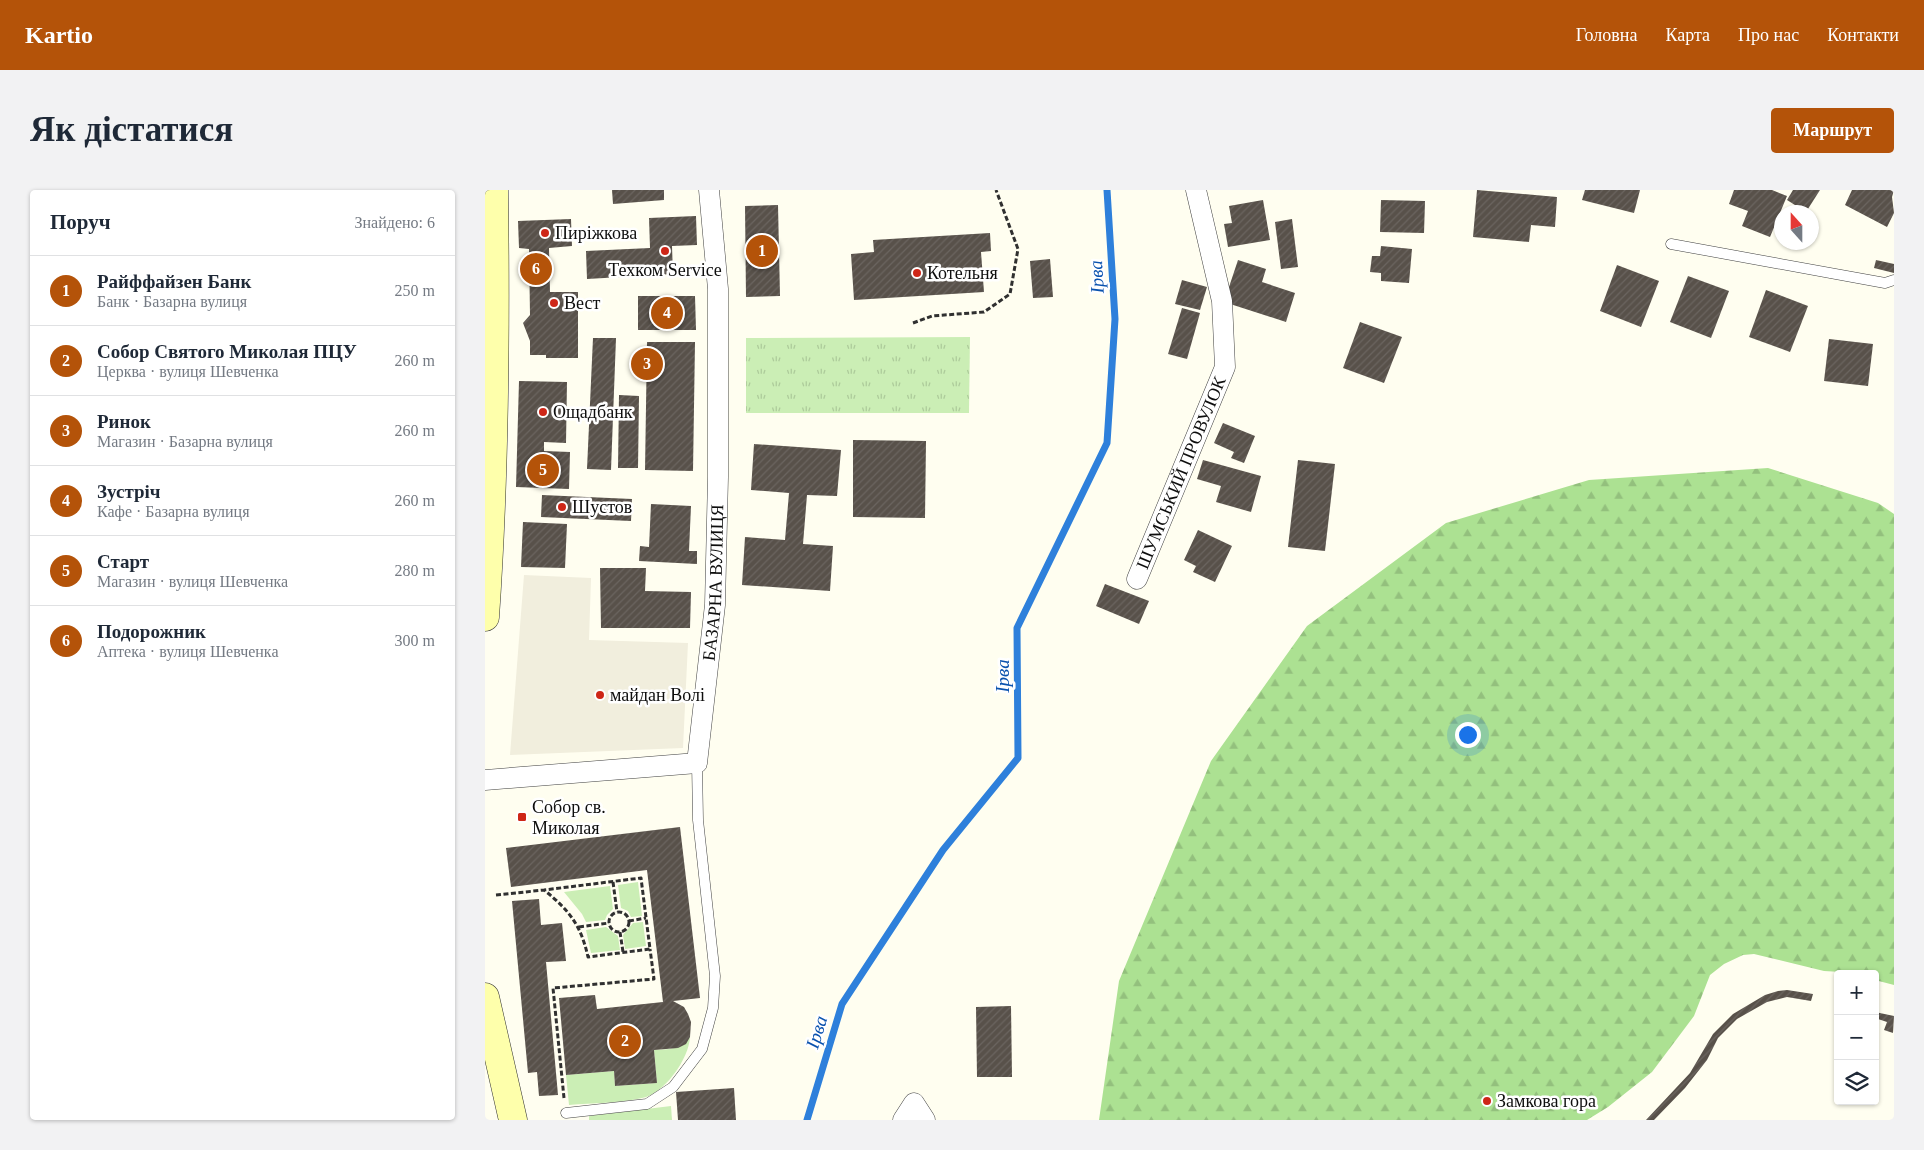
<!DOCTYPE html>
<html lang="uk">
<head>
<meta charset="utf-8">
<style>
	:root { --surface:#fff; --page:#f2f2f3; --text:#1f2937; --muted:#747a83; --line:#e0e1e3; --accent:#b45309 }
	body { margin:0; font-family:Georgia,serif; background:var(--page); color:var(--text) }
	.controls { position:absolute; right:15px; bottom:15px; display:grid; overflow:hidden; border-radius:5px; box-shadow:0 1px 4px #0004 }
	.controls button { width:45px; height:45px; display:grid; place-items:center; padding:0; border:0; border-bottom:1px solid var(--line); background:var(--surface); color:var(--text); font:25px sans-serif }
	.compass { position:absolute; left:1289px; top:15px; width:45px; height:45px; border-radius:50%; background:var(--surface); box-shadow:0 1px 4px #0004; rotate:339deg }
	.you { position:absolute; left:982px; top:544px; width:18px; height:18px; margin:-12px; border:4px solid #fff; border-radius:50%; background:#1a73e8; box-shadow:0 0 0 8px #1a73e833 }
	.badge { display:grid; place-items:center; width:32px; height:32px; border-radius:50%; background:var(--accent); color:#fff; font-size:16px; font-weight:700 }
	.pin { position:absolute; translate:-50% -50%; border:2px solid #fff; box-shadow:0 1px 5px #0006 }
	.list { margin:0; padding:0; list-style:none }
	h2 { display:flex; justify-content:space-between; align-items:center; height:65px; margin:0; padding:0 20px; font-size:21px }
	h2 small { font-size:16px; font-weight:400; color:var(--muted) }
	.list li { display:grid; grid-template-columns:32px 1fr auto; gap:15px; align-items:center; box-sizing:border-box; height:70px; padding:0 20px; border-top:1px solid var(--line) }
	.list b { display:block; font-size:19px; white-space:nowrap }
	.list p { margin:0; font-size:16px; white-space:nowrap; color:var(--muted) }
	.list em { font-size:16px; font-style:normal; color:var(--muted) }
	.icon { flex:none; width:28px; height:28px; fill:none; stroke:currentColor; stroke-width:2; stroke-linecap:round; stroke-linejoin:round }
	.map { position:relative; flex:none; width:1409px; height:930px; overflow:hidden; border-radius:5px }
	header { display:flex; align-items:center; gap:30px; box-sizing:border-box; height:70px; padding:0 25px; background:var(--accent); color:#fff }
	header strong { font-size:24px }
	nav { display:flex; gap:28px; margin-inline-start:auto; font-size:18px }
	.intro { display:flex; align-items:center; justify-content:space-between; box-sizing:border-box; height:120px; padding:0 30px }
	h1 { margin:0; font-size:35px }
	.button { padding:12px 22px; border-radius:5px; background:var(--accent); color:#fff; font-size:18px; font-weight:700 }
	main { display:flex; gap:30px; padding:0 30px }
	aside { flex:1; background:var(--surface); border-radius:5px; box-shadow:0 1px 4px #0004 }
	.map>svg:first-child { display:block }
	.grass { fill:#cbeeb5 }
	.forest { fill:url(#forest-firs) }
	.park { fill:url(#park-tufts) }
	.plaza { fill:#f1eedd }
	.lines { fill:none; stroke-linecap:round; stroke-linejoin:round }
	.stream { stroke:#2e80db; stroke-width:7 }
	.building { fill:url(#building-hatch) }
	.lane-casing { stroke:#414141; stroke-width:11 }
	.street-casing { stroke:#414141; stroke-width:21 }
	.secondary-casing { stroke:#303030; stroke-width:29 }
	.path { stroke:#303030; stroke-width:3; stroke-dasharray:5 2.5; stroke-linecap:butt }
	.lane { stroke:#fff; stroke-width:10 }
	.street { stroke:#fff; stroke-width:20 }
	.secondary { stroke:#feffab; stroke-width:28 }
	.poi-dot { fill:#ce2617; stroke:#fff; stroke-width:2 }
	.labels { text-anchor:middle; stroke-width:5; stroke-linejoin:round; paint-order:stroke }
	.poi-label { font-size:18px; fill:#0e0e0e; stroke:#fff; text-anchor:start }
	.street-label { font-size:18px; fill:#0e0e0e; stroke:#fff }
	.water-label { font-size:19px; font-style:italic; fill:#0a52ae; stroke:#fff }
</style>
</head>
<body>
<header>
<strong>Kartio</strong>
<nav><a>Головна</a><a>Карта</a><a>Про нас</a><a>Контакти</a></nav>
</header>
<div class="intro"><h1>Як дістатися</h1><a class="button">Маршрут</a></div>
<main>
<aside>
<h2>Поруч<small>Знайдено: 6</small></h2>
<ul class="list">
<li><span class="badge">1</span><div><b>Райффайзен Банк</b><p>Банк · Базарна вулиця</p></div><em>250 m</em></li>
<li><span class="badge">2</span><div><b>Собор Святого Миколая ПЦУ</b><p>Церква · вулиця Шевченка</p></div><em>260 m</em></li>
<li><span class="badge">3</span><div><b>Ринок</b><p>Магазин · Базарна вулиця</p></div><em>260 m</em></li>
<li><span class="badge">4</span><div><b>Зустріч</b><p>Кафе · Базарна вулиця</p></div><em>260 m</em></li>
<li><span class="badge">5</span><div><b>Старт</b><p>Магазин · вулиця Шевченка</p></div><em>280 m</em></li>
<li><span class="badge">6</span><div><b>Подорожник</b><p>Аптека · вулиця Шевченка</p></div><em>300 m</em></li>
</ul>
</aside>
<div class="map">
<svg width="1409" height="930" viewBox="0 0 1409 930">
	<defs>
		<pattern id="forest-firs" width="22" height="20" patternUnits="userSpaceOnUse" patternTransform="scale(1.25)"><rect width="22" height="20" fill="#ace192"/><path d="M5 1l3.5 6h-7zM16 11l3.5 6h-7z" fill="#93c07d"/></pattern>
		<pattern id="park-tufts" width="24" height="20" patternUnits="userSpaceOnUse" patternTransform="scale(1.25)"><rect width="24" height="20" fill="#cbeeb5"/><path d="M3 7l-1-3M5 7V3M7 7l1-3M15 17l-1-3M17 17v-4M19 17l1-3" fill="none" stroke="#adcb9a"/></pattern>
		<pattern id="building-hatch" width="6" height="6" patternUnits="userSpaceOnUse" patternTransform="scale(1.25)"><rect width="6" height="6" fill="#58514a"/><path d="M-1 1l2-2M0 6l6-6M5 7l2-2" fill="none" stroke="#6b6560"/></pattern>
	</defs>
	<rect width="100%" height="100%" fill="#fffef0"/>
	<g class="grass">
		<path d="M153,692L157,726L146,727L143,721L136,718L133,695Z"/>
		<path d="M125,696L128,719L122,725L120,730L101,732L97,724L79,702Z"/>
		<path d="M158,732L161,756L140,759L138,745L148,733Z"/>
		<path d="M121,737L133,746L135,760L106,763L101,740Z"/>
		<path d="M205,847C204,869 179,904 157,908C134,913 108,913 84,915L81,885L129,881L130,896L172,893L169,860C183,859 196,860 205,847Z"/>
		<path d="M186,916L187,930H104V926Z"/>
	</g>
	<path class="forest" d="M1283,278L1393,313L1409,324V795L1390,790V784L1339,781L1269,764L1258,765L1239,774L1225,785L1209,826L1167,882L1123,917L1102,930H614L634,791L726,571L822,436L961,333L1104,290Z"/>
	<path class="park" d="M485,147L484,223H261V148Z"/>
	<path class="plaza" d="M39,385L106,388L104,450L203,453L198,558L25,565Z"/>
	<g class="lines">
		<path class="stream" d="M322,930L357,814L458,660L533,568L532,438L622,253L630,129L622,0"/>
	</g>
	<g class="building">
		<path d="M127,0H179V10L128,14Z"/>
		<path d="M992,0L1072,7L1070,37L1046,35L1044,52L988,47Z"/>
		<path d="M1100,0H1155L1149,23L1097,10Z"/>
		<path d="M1249,0H1287L1302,6L1285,47L1257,36L1263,21L1244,14Z"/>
		<path d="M1308,0H1335L1321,22L1302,10Z"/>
		<path d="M1367,0H1409L1407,7L1409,23L1402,37L1360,15Z"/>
		<path d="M778,10L785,50L743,57L739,34L747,33L744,16Z"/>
		<path d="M896,10L940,11L939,43L895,42Z"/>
		<path d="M293,15L295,106L261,107L260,16Z"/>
		<path d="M211,26L212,55L187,56L188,84L102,89L101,61L165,58L164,28Z"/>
		<path d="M86,29L87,56L64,58L65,102H93V168H61V165H45V151L38,133L45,125L44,59L34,58L33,31Z"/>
		<path d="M807,29L813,77L796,79L790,32Z"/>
		<path d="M505,43L506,61L496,62L499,102L369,110L366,64L389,62L388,50Z"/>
		<path d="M896,56L927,59L924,93L896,91V83L885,82L887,66H895Z"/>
		<path d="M565,69L568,107L548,108L545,71Z"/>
		<path d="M753,70L781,79L777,92L810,103L801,132L739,112Z"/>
		<path d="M1391,70L1409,74V83L1389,78Z"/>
		<path d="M1132,75L1174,91L1156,137L1115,121Z"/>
		<path d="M1203,86L1244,101L1226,148L1185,132Z"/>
		<path d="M697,90L722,97L715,120L690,114Z"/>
		<path d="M1281,100L1323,116L1305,162L1264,147Z"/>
		<path d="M153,106H210L211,140H153Z"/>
		<path d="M697,118L715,123L702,169L683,164Z"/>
		<path d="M875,132L917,147L899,193L858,178Z"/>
		<path d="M108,148H131L126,280L102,279Z"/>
		<path d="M1344,149L1388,154L1383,196L1339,191Z"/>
		<path d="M162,152H210L208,281L160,280Z"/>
		<path d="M34,191L82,192L81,253L59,252V261L85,262L84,299L31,297Z"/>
		<path d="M134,205L154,206L153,278H133Z"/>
		<path d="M738,233L770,246L759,273L746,268L749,262L729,253Z"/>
		<path d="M368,250L441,251L440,328L368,327Z"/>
		<path d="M269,254L356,260L352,306L322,305L318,354L348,356L345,401L257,395L260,347L300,350L304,303L266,300Z"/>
		<path d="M718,270L776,286L766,322L731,312L736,296L712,289Z"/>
		<path d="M813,270L850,274L840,361L803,357Z"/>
		<path d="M57,305L147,309L146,331L56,327Z"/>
		<path d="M166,314L206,316L204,361H212V374L154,371L155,356L164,357Z"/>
		<path d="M38,332L82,334L80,378L36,377Z"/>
		<path d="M713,340L747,356L730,392L708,382L711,376L699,370Z"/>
		<path d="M115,378H161L160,401L206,402L205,438H116Z"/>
		<path d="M620,394L664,411L654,434L611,416Z"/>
		<path d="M195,637L215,808L188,811L199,817L203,824L206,832L205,847L201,854L193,858L169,860L172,893L130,896L129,881L81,885L74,808L110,805L112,819L178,812L162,680L26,697L21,658Z"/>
		<path d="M54,709L56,735L77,733L81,771L61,772L73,905L54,906L52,882L43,883L27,711Z"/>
		<path d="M1293,801L1302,800L1328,804L1326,811L1302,807L1282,812L1252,829L1233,848L1222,870L1200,898L1169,930H1161L1205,883L1228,844L1248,824L1280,805Z"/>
		<path d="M526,816L527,887H492L491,817Z"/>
		<path d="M1390,822L1409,826L1408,843L1399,840L1402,832L1390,828Z"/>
		<path d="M249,898L251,930H193L191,902Z"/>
	</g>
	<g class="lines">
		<g class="lane-casing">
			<g id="lane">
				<path d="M1186,54L1400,93L1409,90"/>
				<path d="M81,923L162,914L188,897L217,859L228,818L230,786L213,630L212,573"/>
			</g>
		</g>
		<g class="street-casing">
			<g id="street">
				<path id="s1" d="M652,389L740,177L737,111L711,0"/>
				<path id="s2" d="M0,590L212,573L230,415L233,287V99L224,0"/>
				<path d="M418,930L429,913L440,930"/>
			</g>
		</g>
		<g class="secondary-casing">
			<g id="secondary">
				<path d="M0,427C10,284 11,143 9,0"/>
				<path d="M0,807L28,930"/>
			</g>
		</g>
		<g class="path">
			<path d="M428,133L447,126L499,122L525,104L533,59L511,0"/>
			<path d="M128,692L132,722"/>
			<path d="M11,705L59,700C84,720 96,735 103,767L165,759L156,688L59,700"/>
			<circle cx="134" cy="732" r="10"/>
			<path d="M144,731L161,728"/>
			<path d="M94,737L124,733"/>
			<path d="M135,742L138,762"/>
			<path d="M79,908L68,798L169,789L165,759"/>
		</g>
		<use href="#lane" class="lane"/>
		<use href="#street" class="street"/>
		<use href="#secondary" class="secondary"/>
	</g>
	<g class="poi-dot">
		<circle cx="60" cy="43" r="5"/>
		<circle cx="180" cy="61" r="5"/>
		<circle cx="432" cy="83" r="5"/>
		<circle cx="69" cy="113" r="5"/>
		<circle cx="58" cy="222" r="5"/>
		<circle cx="77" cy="317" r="5"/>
		<circle cx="115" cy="505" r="5"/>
		<rect x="32" y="622" width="10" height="10" rx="2.5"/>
		<circle cx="1002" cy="911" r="5"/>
	</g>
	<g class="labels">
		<g class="poi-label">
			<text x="70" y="49">Пиріжкова</text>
			<text x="180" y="86" text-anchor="middle">Техком Service</text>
			<text x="442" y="89">Котельня</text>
			<text x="79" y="119">Вест</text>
			<text x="68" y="228">Ощадбанк</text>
			<text x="87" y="323">Шустов</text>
			<text x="125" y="511">майдан Волі</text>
			<text x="47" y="623">Собор св.<tspan x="47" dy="21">Миколая</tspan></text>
			<text x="1012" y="917">Замкова гора</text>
		</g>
		<g class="street-label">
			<text dy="6" stroke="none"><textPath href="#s1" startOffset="115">ШУМСЬКИЙ ПРОВУЛОК</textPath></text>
			<text dy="6" stroke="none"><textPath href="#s2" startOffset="394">БАЗАРНА ВУЛИЦЯ</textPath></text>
		</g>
		<g class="water-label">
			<text transform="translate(611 87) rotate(-93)" y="7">Ірва</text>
			<text transform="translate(517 486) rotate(-90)" y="7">Ірва</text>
			<text transform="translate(331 842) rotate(-73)" y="7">Ірва</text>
		</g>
	</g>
</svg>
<div class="controls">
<button>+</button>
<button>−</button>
<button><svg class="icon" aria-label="layers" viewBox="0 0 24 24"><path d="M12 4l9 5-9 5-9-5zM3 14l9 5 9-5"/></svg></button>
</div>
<svg class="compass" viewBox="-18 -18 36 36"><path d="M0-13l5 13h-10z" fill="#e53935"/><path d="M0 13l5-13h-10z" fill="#747a83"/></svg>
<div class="you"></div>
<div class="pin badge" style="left:277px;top:61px">1</div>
<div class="pin badge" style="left:140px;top:851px">2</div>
<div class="pin badge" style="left:162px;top:174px">3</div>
<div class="pin badge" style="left:182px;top:123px">4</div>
<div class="pin badge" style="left:58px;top:280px">5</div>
<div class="pin badge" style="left:51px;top:79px">6</div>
</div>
</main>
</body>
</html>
